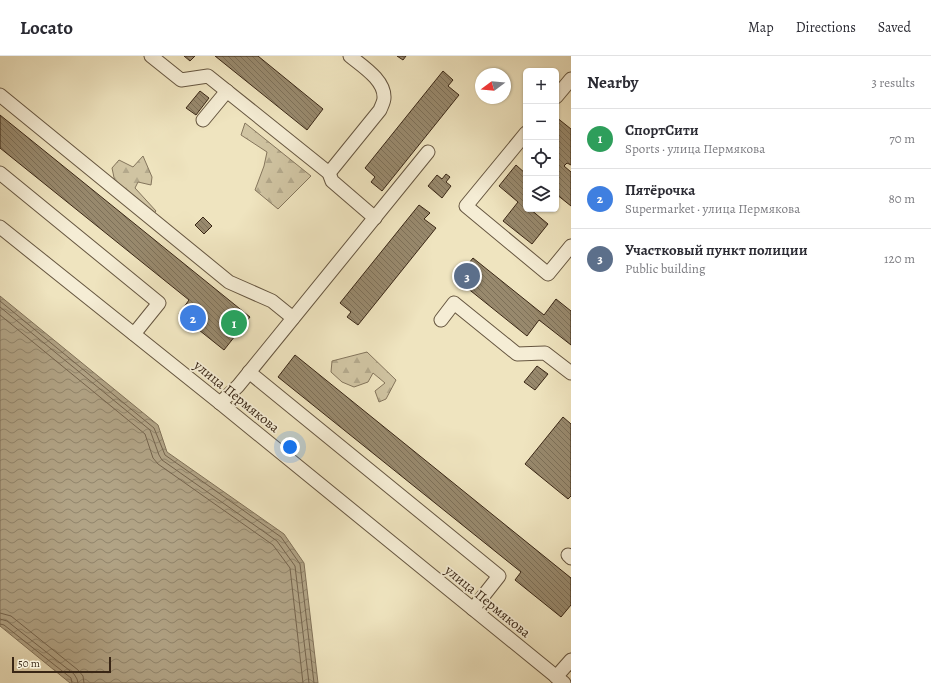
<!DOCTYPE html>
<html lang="en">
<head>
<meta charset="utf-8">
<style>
	:root { --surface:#fff; --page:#f2f2f3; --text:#2b2b33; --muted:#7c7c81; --line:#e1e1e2; --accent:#0f766e }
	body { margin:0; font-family:Alegreya,serif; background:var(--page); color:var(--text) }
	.controls { position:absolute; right:12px; top:12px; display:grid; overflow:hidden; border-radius:6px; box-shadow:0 1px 3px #0004 }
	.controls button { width:36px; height:36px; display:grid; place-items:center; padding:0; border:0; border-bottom:1px solid var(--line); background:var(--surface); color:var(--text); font:20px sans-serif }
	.compass { position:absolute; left:475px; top:12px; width:36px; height:36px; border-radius:50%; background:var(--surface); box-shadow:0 1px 3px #0004; rotate:254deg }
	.scale { position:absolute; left:12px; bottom:10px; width:99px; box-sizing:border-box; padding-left:4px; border:2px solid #392615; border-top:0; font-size:11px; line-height:14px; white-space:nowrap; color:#392615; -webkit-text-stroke:3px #f5edd5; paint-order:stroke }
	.you { position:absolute; left:290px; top:391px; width:14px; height:14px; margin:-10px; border:3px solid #fff; border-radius:50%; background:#1a73e8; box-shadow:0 0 0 6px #1a73e833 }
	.badge { display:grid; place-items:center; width:26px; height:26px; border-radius:50%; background:var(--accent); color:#fff; font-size:13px; font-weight:700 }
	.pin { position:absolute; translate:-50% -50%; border:2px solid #fff; box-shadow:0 1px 4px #0006 }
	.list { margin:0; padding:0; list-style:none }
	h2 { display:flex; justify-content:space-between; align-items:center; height:52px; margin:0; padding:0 16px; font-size:17px }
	h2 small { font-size:13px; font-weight:400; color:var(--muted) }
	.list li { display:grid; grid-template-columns:26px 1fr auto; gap:12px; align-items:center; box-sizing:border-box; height:60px; padding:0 16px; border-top:1px solid var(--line) }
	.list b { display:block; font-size:15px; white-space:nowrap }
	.list p { margin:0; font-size:13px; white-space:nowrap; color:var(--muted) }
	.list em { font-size:13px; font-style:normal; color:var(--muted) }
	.icon { flex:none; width:22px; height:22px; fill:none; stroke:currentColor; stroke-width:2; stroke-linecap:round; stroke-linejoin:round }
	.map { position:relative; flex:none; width:571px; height:627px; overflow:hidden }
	header { display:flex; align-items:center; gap:24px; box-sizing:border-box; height:56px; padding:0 20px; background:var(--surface); border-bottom:1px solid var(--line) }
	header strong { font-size:19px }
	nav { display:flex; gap:22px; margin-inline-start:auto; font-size:14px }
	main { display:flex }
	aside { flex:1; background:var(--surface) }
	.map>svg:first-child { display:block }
	.forest { fill:url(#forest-firs); stroke:#84755c }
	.water { fill:url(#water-waves); stroke:#817158 }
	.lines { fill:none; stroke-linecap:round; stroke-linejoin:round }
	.shore { stroke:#75644d; stroke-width:1 }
	.building { fill:url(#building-back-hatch); stroke:#392615 }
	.minor-casing { stroke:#665640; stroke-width:15 }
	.minor { stroke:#f5edd5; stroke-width:13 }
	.labels { text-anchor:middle; stroke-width:3.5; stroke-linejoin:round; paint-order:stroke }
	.street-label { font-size:14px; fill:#392615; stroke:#f5edd5 }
</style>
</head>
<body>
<header>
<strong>Locato</strong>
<nav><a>Map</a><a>Directions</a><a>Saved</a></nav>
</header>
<main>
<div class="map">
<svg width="571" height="627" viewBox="0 0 571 627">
	<defs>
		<pattern id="forest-firs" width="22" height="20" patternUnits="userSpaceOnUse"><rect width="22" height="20" fill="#d0c4a2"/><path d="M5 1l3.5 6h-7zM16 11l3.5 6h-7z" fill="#b3a88b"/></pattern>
		<pattern id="water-waves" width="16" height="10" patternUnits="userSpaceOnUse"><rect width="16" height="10" fill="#b1a385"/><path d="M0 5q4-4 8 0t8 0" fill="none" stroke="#91856c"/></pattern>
		<pattern id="building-back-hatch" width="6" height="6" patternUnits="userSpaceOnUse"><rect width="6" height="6" fill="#98896d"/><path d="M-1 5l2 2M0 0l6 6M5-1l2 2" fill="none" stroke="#7d7058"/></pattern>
	</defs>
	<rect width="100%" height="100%" fill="#efe4bf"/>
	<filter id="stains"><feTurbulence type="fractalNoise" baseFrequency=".005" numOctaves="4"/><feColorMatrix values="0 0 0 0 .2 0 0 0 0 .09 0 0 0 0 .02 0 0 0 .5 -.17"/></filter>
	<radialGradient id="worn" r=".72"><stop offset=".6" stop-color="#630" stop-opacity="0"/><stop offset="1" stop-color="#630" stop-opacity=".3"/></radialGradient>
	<g class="forest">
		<path d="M245,67L311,120L278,153L255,134L264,110L267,96L241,79Z"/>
		<path d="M143,100L152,121L151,129L138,126L135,132L156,155L150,162L116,131L112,112L119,104L133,111Z"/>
		<path d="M367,296L396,324L386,343L379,346L375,335L385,327L373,317L368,326L354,331L342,326L331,316L332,305Z"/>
	</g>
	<path class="water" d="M0,240L158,369L167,396L284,478L304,507L318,627H70L0,570Z"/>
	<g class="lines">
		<g class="shore">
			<path d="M0,245L154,372L165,399L281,481L300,508L314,627"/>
			<path d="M0,251L150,374L159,399L162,404L277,485L295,510L309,627"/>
			<path d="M0,259L145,378L153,402L158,408L273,489L290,512L303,627"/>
			<path d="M0,557L11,560L78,614L83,620L84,627"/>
			<path d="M0,563L7,565L74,618L77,623L78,627"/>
			<path d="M0,568L4,569L71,622L72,627"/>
		</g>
	</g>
	<g class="building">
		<path d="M184,0H195L190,5Z"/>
		<path d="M215,0H258L323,53L307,74Z"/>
		<path d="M397,0H406L403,4Z"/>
		<path d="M443,15L453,24L448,30L459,39L382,135L371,126L375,121L365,112Z"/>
		<path d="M200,35L209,42L196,59L186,52Z"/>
		<path d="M0,59L250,261L224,294L179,258L189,244L0,92Z"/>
		<path d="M556,61L571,73V109L567,107L564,110L571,116V150L556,138V98L558,95L556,94Z"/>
		<path d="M516,109L526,118V153H530L548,168L532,188L503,165L518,146L499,130Z"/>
		<path d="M446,118L450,121L446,126L451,130L442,142L428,130L437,119L442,123Z"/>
		<path d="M419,149L430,157L424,163L436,172L358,269L347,261L351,256L340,247Z"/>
		<path d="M203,161L212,170L204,178L195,169Z"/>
		<path d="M473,202L544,259L556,243L571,255V289L539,264L527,280L456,223Z"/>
		<path d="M295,299L571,522V549L561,561L515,524L521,516L278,321Z"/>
		<path d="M537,310L548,318L535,334L524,326Z"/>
		<path d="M563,361L571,368V440L568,443L525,408Z"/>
	</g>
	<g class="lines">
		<g class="minor-casing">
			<g id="minor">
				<path d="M151,0L181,24L208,20L329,117L332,125L375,162"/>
				<path d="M0,39L229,226L272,245L293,262"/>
				<path d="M556,41L571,23"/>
				<path d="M203,64L227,35"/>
				<path d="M526,77L466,150L548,218L571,190"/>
				<path d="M0,117L159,247L134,278"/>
				<path d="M329,117L380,54C381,51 384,46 384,42C385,24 362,10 350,0"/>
				<path d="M0,171L220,347L564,627"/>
				<path d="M441,264L454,247L517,298L545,297L571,317"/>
				<path d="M249,316L499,520L473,553"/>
				<path d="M220,347L238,330L428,96"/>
				<path d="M568,499L571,502"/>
				<path d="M556,621L571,604"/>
			</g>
		</g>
		<use href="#minor" class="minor"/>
	</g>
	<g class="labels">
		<g class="street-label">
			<text transform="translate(237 340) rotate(39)" y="5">улица Пермякова</text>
			<text transform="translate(488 545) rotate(39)" y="5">улица Пермякова</text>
		</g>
	</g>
	<rect width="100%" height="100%" filter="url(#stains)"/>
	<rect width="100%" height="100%" fill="url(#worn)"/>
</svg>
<div class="controls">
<button>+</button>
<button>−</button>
<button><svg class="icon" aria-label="locate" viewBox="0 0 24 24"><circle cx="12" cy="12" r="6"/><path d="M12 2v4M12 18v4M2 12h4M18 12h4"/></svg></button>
<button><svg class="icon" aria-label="layers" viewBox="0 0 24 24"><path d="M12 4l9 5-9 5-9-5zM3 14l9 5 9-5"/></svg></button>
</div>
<svg class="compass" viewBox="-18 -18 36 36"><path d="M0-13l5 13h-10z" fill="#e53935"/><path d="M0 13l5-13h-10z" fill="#7c7c81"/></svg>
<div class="scale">50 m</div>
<div class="you"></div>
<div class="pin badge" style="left:234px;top:267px;background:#2e9e5b">1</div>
<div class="pin badge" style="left:193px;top:262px;background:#3f7fe0">2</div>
<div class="pin badge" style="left:467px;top:220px;background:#5c6f8a">3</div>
</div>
<aside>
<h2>Nearby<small>3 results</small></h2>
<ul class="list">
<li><span class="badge" style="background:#2e9e5b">1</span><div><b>СпортСити</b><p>Sports · улица Пермякова</p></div><em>70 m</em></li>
<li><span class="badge" style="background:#3f7fe0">2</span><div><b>Пятёрочка</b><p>Supermarket · улица Пермякова</p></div><em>80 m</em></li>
<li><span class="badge" style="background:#5c6f8a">3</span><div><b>Участковый пункт полиции</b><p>Public building</p></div><em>120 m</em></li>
</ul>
</aside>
</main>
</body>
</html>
